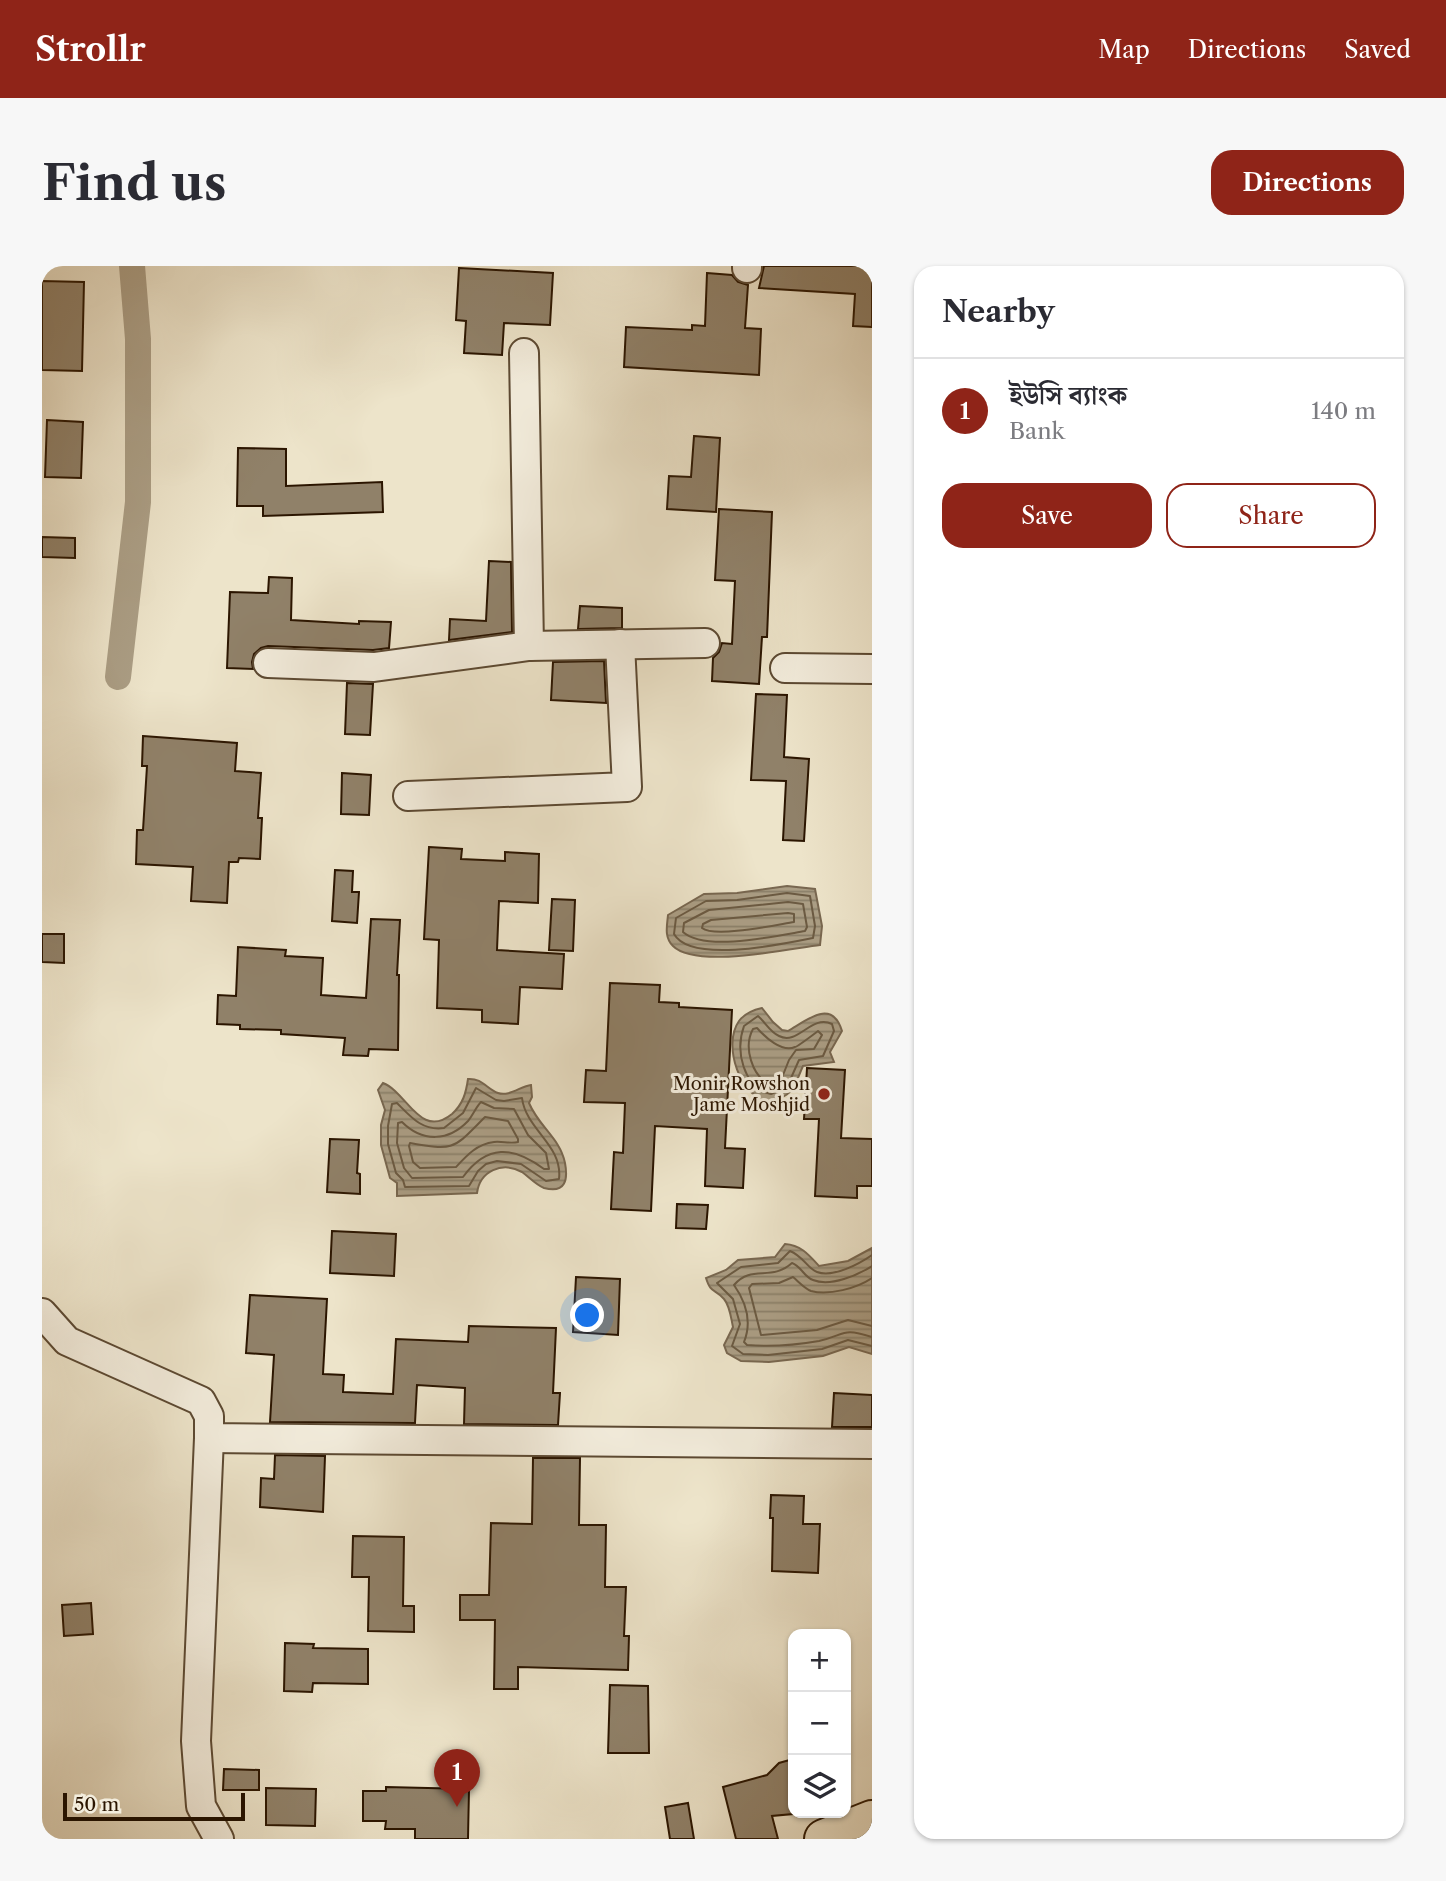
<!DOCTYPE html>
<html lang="en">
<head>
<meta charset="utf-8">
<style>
	:root { --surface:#fff; --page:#f7f7f7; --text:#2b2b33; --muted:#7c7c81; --line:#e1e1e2; --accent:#8f2418 }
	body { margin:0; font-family:"Libre Caslon Text","Noto Serif Bengali",serif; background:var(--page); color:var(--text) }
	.controls { position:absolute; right:21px; bottom:21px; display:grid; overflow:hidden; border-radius:14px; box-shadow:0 2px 5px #0004 }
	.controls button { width:63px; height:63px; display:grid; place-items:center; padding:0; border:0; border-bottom:2px solid var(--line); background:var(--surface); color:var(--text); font:35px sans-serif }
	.scale { position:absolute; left:21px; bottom:18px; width:182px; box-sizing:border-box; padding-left:7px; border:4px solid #2b1500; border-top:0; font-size:19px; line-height:24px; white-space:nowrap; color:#2b1500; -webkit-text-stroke:5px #f3eddd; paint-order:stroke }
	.you { position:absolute; left:546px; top:1050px; width:24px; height:24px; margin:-18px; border:5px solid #fff; border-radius:50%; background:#1a73e8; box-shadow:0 0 0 10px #1a73e833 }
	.badge { display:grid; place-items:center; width:46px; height:46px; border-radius:50%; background:var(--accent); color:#fff; font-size:23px; font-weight:700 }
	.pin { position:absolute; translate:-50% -58px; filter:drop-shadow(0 2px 4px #0008) }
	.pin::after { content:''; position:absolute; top:37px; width:24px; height:21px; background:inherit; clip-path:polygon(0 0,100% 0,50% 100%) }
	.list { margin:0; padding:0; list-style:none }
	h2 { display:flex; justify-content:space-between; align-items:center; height:91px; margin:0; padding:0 28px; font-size:30px }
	h2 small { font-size:23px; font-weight:400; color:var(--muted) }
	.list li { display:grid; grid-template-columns:46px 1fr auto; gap:21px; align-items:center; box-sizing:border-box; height:105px; padding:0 28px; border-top:2px solid var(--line) }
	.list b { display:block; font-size:26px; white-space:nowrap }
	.list p { margin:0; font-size:23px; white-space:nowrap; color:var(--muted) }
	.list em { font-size:23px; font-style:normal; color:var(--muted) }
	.actions { display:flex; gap:14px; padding:21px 28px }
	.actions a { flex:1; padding:16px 0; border:2px solid var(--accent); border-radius:21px; text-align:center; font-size:24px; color:var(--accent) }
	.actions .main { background:var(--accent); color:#fff }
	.icon { flex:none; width:38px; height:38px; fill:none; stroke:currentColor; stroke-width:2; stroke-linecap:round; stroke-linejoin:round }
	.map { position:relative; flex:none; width:830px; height:1573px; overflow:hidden; border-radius:21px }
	header { display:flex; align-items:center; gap:42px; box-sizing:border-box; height:98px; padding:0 35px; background:var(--accent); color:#fff }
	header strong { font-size:33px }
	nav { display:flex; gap:38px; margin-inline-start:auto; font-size:24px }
	.intro { display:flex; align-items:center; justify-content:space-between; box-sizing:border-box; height:168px; padding:0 42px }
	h1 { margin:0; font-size:49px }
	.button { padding:18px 32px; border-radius:21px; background:var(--accent); color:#fff; font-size:24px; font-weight:700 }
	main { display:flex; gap:42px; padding:0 42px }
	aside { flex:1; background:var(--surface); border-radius:21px; box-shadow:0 2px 5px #0004 }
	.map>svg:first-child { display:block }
	.water { fill:url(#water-rules); stroke:#786750; stroke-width:2 }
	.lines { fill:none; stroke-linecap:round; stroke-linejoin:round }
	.shore { stroke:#6b5a42; stroke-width:2 }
	.canal { stroke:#ab9e85; stroke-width:26 }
	.building { fill:#908169; stroke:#2b1500; stroke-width:2 }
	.minor-casing { stroke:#5c4932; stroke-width:32 }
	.highway-casing { stroke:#2b1500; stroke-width:42 }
	.minor { stroke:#f3eddd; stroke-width:28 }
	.highway { stroke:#ede4ca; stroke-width:38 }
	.poi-dot { fill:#8f2418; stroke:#f3eddd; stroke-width:2.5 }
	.labels { text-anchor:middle; stroke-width:6; stroke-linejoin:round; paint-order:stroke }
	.poi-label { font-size:18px; fill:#2b1500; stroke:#f3eddd; text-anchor:end }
</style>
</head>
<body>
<header>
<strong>Strollr</strong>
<nav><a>Map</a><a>Directions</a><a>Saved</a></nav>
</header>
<div class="intro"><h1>Find us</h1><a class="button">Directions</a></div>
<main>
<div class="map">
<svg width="830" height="1573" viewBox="0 0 830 1573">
	<defs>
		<pattern id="water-rules" width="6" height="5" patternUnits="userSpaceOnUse" patternTransform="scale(1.75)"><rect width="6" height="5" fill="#ab9e85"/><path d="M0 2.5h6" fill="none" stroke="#8b806a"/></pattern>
	</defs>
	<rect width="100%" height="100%" fill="#ede4ca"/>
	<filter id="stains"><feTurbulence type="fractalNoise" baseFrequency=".00286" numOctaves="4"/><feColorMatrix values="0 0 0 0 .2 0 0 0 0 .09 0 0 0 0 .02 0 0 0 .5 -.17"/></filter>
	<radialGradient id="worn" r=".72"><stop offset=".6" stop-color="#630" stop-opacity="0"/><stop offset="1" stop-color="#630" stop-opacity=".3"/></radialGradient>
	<g class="water">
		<path d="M745,620L773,623L780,660L778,679C746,683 654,703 631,680C622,671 625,660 626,649L662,628L695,627Z"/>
		<path d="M720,742L731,756L740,764L746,765C765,754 790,732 800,765L788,786L792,796L761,800C751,822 754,827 729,836C698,833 680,779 697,755C703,747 711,744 720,742Z"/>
		<path d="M426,813C440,812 445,823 456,827C467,831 479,820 489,819L490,831L487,837C497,861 518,872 523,897C526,913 524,928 502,922C494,919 487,911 480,906C460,895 438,905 435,927L355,930V917L348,912L339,879V859L343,844L336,824L341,817C365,826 378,874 410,848C421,838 424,827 426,813Z"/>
		<path d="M743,978C759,979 767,989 777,1000L806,995L830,982V1088L807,1081L781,1090L727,1096L699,1095L685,1087L682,1079L691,1061C689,1052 688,1040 682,1033C672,1022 669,1028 664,1012L684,1004L696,994L733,991Z"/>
	</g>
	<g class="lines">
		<g class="shore">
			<path d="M745,627L768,630L773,660L771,672C741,678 649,698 632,668L634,652L664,635L695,634Z"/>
			<path d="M746,636L761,638L765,661L763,665C734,670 663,686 641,666L642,657L667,644Z"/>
			<path d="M746,647L752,648V656C733,659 673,672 660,662L661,658L669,654Z"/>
			<path d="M716,750C723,756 728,766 737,770C756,780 769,748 790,758L792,765L781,790L757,794L745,821L729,828C701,821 693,785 702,760Z"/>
			<path d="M715,762C723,771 740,787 753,781C755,781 772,768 776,765L780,769L772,783L754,784L747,794L739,814L728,819C710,810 701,781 711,763Z"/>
			<path d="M434,822L454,834L462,835L480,832C484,864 521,879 517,913L504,915L479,898L455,895L444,898L436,905L427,920L363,921L361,914L354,907L346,878V860L350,838L355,837C369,851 380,865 402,862L421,847Z"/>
			<path d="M439,836L452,842L472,843L486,869L504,887L507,903H502C471,880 445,878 421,911L370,912L362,902L355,877L356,857L360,856C381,877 407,875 426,855C431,849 434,841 439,836Z"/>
			<path d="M443,851L466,855L476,873V876C468,878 460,875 452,876C435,878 425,889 414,901L378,902L371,896L367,880L368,877C414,885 411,883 443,851Z"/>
			<path d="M830,989C817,998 791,1012 775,1006C766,1003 761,990 748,985L736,997L699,1001L675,1017L691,1033L698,1058L690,1080L701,1088L726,1089L780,1083L806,1074L830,1080"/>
			<path d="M830,1000C816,1009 789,1021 771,1014C762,1011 759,1000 750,997C729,1016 710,998 692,1019C704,1036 710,1056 702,1076L705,1079C728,1081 754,1079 777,1075C804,1069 799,1061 830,1071"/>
			<path d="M830,1012C815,1022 787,1030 769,1025C762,1022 757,1016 751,1011L737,1017L710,1018L707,1022L719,1069L775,1064L806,1054L830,1060"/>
		</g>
		<path class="canal" d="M76,411L96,236V73L90,0"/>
	</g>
	<g class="building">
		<path d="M722,0H830V61L811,60L813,28L717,22Z"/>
		<path d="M417,2L511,7L508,59L462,57L460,89L422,87L424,55L414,54Z"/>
		<path d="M665,7L690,9L696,16L706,19L703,62L719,63L717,109L582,101L584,61L650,64V59L663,60Z"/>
		<path d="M0,15L42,16L40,105L0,104Z"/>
		<path d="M5,154L41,156L39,212L3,211Z"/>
		<path d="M652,170L678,172L674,246L625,243L627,210L649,211Z"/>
		<path d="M196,182L244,183V220L340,216L341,246L221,250V240H195Z"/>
		<path d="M677,243L730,246L725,371H720L717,418L670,415L671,392L677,386L680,377L690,378L693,315L673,314Z"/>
		<path d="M0,271L33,272V292L0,291Z"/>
		<path d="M447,295L469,296L470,366L407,374L408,353L444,355Z"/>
		<path d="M227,311L250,312L249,354L317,358V355L349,356L347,382L331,384L226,380L219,382L212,388L210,396L211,403L185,402L188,326L226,327Z"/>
		<path d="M538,340L580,342V362L536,363Z"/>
		<path d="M562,395L564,437L509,434L511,396Z"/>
		<path d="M305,417L331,418L328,469L303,468Z"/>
		<path d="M714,428L745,429L742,491L767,493L762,575L741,574L744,515L709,514Z"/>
		<path d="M101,470L195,477L193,505L219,507L216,552H220L218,593L197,592L196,596H187L185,637L149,635L151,601L94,598L95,564H101L105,500H100Z"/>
		<path d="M300,507L329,509L327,549L299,548Z"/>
		<path d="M387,581L420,583L419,593L463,595V586L497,588L496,637L457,635L455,684L522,688L520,723L478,721L476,758L440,756V744L395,742L397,674L382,673Z"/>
		<path d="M293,604L311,605L310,626H317L315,657L290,655Z"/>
		<path d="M510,633L533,634L531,685L507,684Z"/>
		<path d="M329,653L358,654L355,709H357L356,784L327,783L326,790L301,789L303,772L239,768V764L198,763V759L175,758L176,729L194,730L196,681L244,684L243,690L281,692L279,729L324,732Z"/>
		<path d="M0,668H22V697L0,696Z"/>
		<path d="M568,717L618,719L617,736L637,737V741L690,744L683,882L703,883L701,922L663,920L665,863L613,860L609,945L569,943L572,886L581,887L583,837L542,836L544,804L564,805Z"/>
		<path d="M765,802L803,804L799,872L830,873V920H815V932L773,930L777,853H762Z"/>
		<path d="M288,873L317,874L315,907L318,908V928L285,926Z"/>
		<path d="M635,938L666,939L664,963L634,962Z"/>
		<path d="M290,965L354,968L352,1010L288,1007Z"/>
		<path d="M534,1011L578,1013L576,1069L531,1066Z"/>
		<path d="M208,1029L285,1033L281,1108L302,1109L301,1126L351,1128L354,1073L426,1076L427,1060L514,1062L511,1127H518L516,1159L422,1158L423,1122L375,1119L373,1157L228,1156L232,1089L204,1087Z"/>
		<path d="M792,1127L830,1129V1161H790Z"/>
		<path d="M233,1189L283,1190L281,1246L218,1241L219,1212L232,1213Z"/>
		<path d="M491,1192H538L537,1259H564L563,1321H584L582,1370H587L586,1404L476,1401V1423H452L453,1354H418V1329H447L449,1257L490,1258Z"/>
		<path d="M729,1229L762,1230L761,1258H778L776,1307L730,1305L731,1252H728Z"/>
		<path d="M311,1270L362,1271L361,1340H372V1366L326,1365L327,1311H310Z"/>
		<path d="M49,1337L51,1368L22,1370L20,1339Z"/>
		<path d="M243,1377L272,1378L271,1382L326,1383V1418L271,1417L270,1426L242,1425Z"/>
		<path d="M568,1419L606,1420L607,1487H566Z"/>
		<path d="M751,1493V1548L730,1550L736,1573H694L681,1521L725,1509L737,1497Z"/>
		<path d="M182,1503L217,1504V1524H181Z"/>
		<path d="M344,1521L427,1523L426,1573H373V1563H343L344,1555H321V1525H344Z"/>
		<path d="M224,1522L274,1523L273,1560L224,1559Z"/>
		<path d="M646,1537L652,1573H628L623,1541Z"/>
	</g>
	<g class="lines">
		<g class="minor-casing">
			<g id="minor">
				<path d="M705,0V2"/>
				<path d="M482,87L487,380"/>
				<path d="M226,397L332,401L487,380L663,377"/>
				<path d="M743,402L830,403"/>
				<path d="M366,530L585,521L578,378"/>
				<path d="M0,1047L25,1075L159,1135L167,1150V1172L830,1178"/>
				<path d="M167,1172L154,1475L159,1540L177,1573"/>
			</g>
		</g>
		<g class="highway-casing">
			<path id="highway" d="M782,1573L830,1554"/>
		</g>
		<use href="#minor" class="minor"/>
		<use href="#highway" class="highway"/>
	</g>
	<circle class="poi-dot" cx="782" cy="828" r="7"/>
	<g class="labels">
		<g class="poi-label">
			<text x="768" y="824">Monir Rowshon<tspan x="768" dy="21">Jame Moshjid</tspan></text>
		</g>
	</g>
	<rect width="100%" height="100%" filter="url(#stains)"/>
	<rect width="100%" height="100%" fill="url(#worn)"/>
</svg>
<div class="controls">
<button>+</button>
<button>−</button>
<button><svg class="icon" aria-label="layers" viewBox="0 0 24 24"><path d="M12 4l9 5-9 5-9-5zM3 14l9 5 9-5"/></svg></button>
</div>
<div class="scale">50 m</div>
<div class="you"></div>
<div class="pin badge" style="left:415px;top:1541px">1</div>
</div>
<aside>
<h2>Nearby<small></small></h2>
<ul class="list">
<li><span class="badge">1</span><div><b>ইউসি ব্যাংক</b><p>Bank</p></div><em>140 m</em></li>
</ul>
<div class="actions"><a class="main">Save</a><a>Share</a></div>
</aside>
</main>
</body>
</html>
